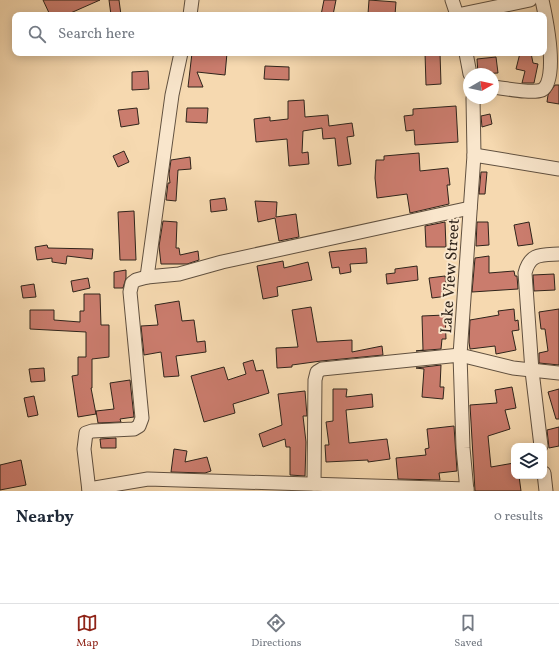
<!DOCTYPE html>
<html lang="en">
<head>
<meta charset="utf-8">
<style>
	:root { --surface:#fff; --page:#f2f2f3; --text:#1f2937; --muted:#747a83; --line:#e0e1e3; --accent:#8f2418 }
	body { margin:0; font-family:Vollkorn,serif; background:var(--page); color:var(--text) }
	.controls { position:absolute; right:12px; bottom:12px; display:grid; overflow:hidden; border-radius:8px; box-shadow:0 2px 10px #0003 }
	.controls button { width:36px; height:36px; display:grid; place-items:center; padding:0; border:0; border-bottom:1px solid var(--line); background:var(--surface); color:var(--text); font:20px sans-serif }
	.compass { position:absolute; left:463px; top:68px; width:36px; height:36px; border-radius:50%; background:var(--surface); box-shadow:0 2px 10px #0003; rotate:81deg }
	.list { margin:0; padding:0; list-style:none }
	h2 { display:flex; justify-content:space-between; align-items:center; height:52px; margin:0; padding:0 16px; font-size:17px }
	h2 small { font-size:13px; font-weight:400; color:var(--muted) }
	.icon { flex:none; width:22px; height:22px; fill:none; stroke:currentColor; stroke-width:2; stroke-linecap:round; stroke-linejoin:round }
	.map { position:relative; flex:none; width:559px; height:491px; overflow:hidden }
	.search { position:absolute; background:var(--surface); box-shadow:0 2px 10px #0003; left:12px; right:12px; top:12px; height:44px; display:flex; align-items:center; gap:10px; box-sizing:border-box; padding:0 14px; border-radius:8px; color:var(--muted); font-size:15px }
	.sheet { height:112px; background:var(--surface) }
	nav { display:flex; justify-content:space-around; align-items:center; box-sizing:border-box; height:56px; border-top:1px solid var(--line); background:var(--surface); font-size:11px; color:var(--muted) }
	nav a { display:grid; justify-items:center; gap:2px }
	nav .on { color:var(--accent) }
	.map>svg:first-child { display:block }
	.building { fill:#ca7c6d; stroke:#2f241b }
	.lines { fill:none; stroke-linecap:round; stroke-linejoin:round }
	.minor-casing { stroke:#615140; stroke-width:15 }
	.minor { stroke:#f9e6cc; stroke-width:13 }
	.labels { text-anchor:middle; stroke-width:4; stroke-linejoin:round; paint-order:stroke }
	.street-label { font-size:16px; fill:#2f241b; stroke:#f9e6cc }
</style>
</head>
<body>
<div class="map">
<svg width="559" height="491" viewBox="0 0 559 491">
	<rect width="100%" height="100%" fill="#f6d9b0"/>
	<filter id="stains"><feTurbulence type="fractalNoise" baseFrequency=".005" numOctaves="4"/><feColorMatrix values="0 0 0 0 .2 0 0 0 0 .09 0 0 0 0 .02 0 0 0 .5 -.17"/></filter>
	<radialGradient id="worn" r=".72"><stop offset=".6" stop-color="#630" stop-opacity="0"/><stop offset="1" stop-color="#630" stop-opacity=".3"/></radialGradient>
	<g class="building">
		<path d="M43,0H100L66,15H50Z"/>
		<path d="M109,0H119L121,15H111Z"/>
		<path d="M324,0H336L333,15H321Z"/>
		<path d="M369,0L396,2L395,15L368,14Z"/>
		<path d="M192,53H227L225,75L197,72L203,87H188Z"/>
		<path d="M425,53H440L441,84L426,85Z"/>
		<path d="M520,53H531L533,63L538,64L534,83H522L525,71L516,69Z"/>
		<path d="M496,57L498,73L478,74L477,59Z"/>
		<path d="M265,66L289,67V80L264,79Z"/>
		<path d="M148,71L149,89L132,90V72Z"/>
		<path d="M555,85H559V104L547,102L548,95Z"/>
		<path d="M304,100L305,117L328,115L329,126L352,123L354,136L347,137L351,164L338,166L335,138L323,139L322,128L303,131L302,153L308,152L309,164L289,166L287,139L256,142L254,119L270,117V121L288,119V101Z"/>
		<path d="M456,106L458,142L415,145L414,130L406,131L404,116L413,115V109Z"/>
		<path d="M137,108L139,124L121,127L118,110Z"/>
		<path d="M187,108H208L207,123L186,122Z"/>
		<path d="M490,114L492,124L482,127L481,116Z"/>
		<path d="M124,151L129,162L118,167L113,156Z"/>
		<path d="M419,153L420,171L448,168L450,185H447L449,204L410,213L407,194L377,198L375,178L376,160H384V156Z"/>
		<path d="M190,157L191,169L178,170L176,201L166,200L168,183H170L169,174L171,160Z"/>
		<path d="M481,172H487L485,194H479Z"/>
		<path d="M225,198L227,210L211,212L210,200Z"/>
		<path d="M255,201L277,202L276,217L296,214L299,237L279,241L275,218L258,222Z"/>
		<path d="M134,211L136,260H120L118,212Z"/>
		<path d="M163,221L177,222L176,248H179L180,255L198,251L199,260L187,264H161L159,246Z"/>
		<path d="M445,222L446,247H426L425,226Z"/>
		<path d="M477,222H488L489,245L476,246Z"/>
		<path d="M529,222L533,244L518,246L514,225Z"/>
		<path d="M47,245L48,248L93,249L92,259L67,256L66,264L52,262V258L37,260L35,247Z"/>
		<path d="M366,248L367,263L350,264L351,272L340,274L339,267L332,268L329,252Z"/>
		<path d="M489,256V273L514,271L515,276H517L518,289L472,292L475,258Z"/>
		<path d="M283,261L284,268L308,262L312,280L277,287L278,296L263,299L257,266Z"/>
		<path d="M417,266L418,280L387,284L386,274L395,273V269Z"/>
		<path d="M126,270V278L123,288H114V272Z"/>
		<path d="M554,274L555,290L534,291L533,275Z"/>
		<path d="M445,276L448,296L432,298L429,278Z"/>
		<path d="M88,278L90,288L73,292L71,281Z"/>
		<path d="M34,284L36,297L23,298L21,286Z"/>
		<path d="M84,294H100L101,325H109V357L92,359V388H91L96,414L78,417L72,376L78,375V357H86V332L30,329V310H54V320L80,322V311H84Z"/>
		<path d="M179,301L182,321L194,320L197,342L205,341L206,352L176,356L179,376L164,377L161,352L144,355L141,326L158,325L155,305Z"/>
		<path d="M311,307L317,342L352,340V352L382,346L383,355L321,361L292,365V367L277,368L276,348L298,347L292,310Z"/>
		<path d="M514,309L515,321L518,320L519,330L512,331L516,350L496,354L495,346L470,349L469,342L470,320L499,315L498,311Z"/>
		<path d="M559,309V365L539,363V353L548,351L545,329H541L539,312Z"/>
		<path d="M445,315L446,339H442L441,349L416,351L423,350L422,316Z"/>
		<path d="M253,360L256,371L263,370L269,393L233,404L235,413L204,422L191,376L224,367L228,380L246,374L243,363Z"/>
		<path d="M441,365L440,387H444L443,399L422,397L424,369L416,368Z"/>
		<path d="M44,368L45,381L31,382L29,369Z"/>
		<path d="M130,380L134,417L120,419L121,422L98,423L96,411L114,409L110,383Z"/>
		<path d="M512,387L516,408L505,410L510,429L488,436L491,467L514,463V476H519L521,491H475L470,405L497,403L495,390Z"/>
		<path d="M333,389H347L346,397L372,394L373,407L346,410L349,443L387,439L390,459L368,462V460L326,462L325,445H329L326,422L333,421Z"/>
		<path d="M559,389V419H556L548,392Z"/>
		<path d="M305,391L307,416H303L306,442L305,476L290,475V447H286L285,439L263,447L259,434L282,425L278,394Z"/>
		<path d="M34,396L38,415L28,417L24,398Z"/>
		<path d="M454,426L457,471L439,473L440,480L398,479L396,458L426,455L425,449L429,448L427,429Z"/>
		<path d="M559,427V446L549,448L547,430Z"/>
		<path d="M116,438V448H101L100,439Z"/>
		<path d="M174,449L187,451L185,462L207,457L211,471L205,473L171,472Z"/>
		<path d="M21,460L26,485L0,490V465Z"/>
	</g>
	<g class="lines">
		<g class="minor-casing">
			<g id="minor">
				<path d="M452,0L457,15"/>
				<path d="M190,15L192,0"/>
				<path d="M457,15L530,0"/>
				<path d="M466,53L470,74"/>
				<path d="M493,87C504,88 532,94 542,90C559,80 546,18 542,0"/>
				<path d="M473,98L474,155L460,355L513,368L559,373"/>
				<path d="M474,155L559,169"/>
				<path d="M147,277L172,95L181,53"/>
				<path d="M541,446L532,371L525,273C530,253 541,255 559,254"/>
				<path d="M544,473L546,491"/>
				<path d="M314,484L315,380L317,372L322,369L460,355L463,448L467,491"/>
				<path d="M89,489L148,479L467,489"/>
				<path d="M89,491L84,449L86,433L92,431L134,429L139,426L142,418L130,292L132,283L136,280L147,277L179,274L222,262L470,208"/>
			</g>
		</g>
		<use href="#minor" class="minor"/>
	</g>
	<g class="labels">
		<g class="street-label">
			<text transform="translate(449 276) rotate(-86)" y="6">Lake View Street</text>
		</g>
	</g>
	<rect width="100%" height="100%" filter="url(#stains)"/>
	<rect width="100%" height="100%" fill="url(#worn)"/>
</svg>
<div class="controls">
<button><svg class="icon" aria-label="layers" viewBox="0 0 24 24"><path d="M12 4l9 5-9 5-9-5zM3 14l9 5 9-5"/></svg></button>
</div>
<svg class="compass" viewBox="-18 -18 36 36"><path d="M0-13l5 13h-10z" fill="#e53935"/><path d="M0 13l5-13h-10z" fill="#747a83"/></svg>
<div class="search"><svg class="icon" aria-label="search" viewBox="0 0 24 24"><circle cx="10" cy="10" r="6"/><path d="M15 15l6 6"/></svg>Search here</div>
</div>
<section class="sheet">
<h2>Nearby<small>0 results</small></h2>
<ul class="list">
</ul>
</section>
<nav>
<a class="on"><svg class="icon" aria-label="map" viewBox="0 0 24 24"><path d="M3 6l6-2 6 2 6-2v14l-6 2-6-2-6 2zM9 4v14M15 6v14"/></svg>Map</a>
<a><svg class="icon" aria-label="directions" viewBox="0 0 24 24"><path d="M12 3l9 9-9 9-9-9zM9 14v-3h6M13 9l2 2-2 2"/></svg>Directions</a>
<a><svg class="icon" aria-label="saved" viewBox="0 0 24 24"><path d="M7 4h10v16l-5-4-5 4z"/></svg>Saved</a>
</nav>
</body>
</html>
